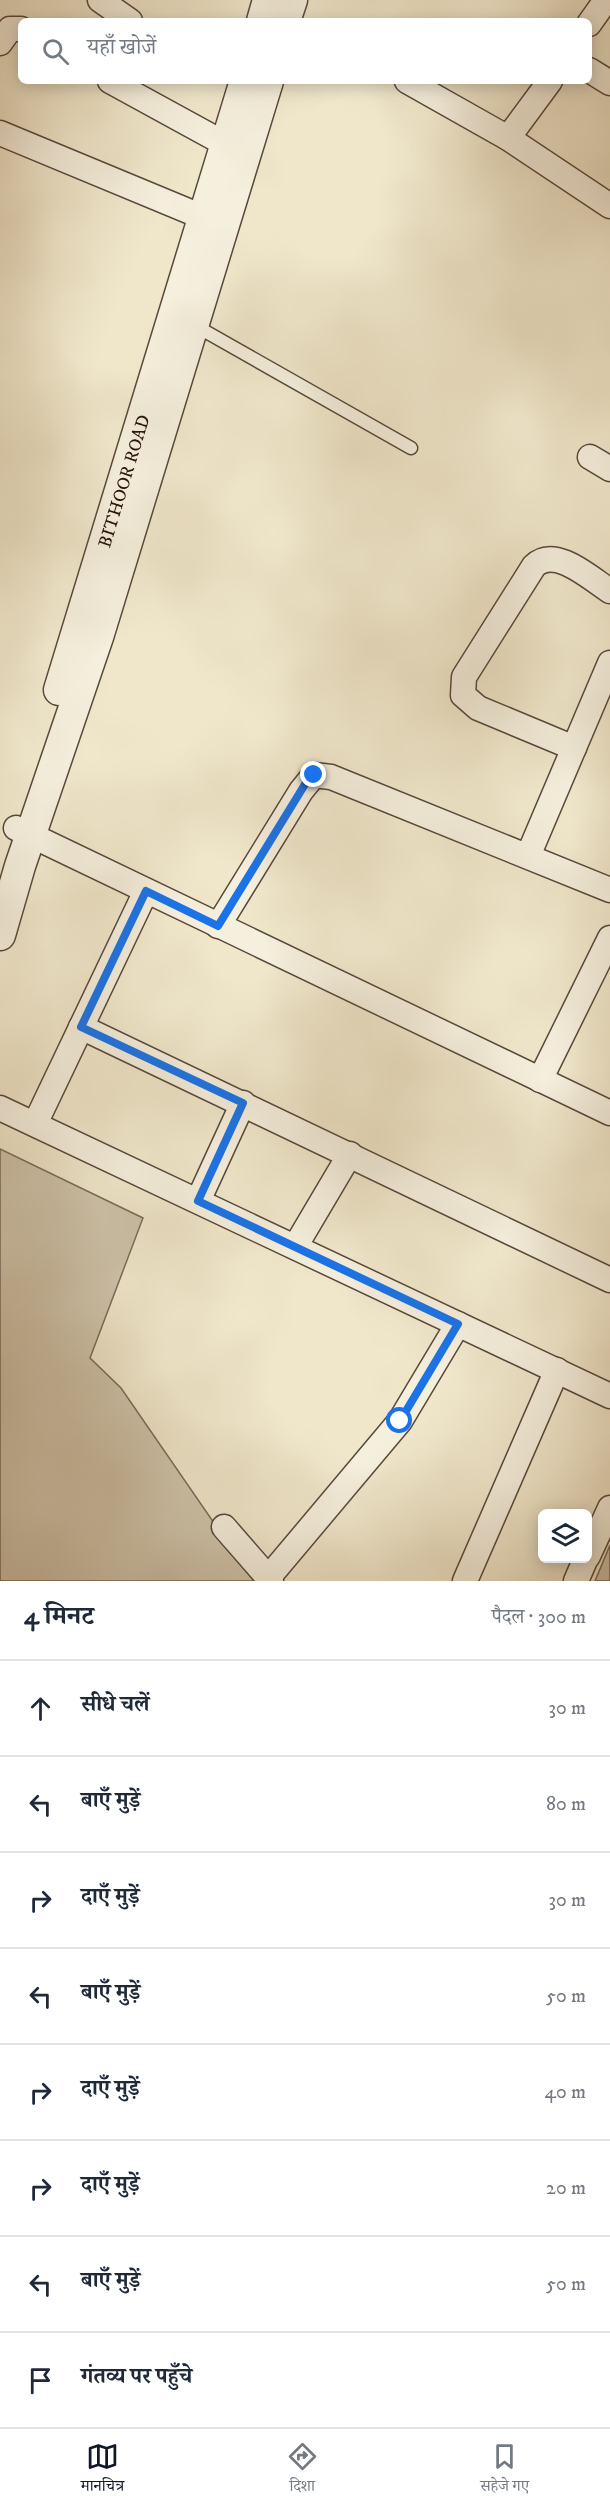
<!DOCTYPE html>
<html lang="hi">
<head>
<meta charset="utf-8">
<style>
	:root { --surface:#fff; --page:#f2f2f3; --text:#1f2937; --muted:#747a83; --line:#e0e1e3; --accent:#111827 }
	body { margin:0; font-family:"IM FELL DW Pica","Noto Serif Devanagari",serif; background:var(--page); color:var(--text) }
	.controls { position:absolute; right:18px; bottom:18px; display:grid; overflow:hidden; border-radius:9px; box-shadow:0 3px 15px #0003 }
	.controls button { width:54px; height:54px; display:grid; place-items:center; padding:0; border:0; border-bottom:2px solid var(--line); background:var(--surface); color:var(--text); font:30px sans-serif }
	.stop { position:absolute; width:18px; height:18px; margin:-14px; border:4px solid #1a73e8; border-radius:50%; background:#fff }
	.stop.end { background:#1a73e8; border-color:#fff; box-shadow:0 2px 6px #0008 }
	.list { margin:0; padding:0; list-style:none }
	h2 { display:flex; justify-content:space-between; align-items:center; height:78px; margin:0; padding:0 24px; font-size:26px }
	h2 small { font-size:20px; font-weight:400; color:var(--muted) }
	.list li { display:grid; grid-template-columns:39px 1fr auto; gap:18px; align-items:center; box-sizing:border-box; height:96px; padding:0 24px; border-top:2px solid var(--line) }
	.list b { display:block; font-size:22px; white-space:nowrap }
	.list em { font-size:20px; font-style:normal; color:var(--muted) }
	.icon { flex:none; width:33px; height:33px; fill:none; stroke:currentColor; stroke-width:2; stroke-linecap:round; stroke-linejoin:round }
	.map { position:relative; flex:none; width:610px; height:1581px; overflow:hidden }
	.search { position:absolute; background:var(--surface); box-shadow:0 3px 15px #0003; left:18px; right:18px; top:18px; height:66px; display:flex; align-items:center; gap:15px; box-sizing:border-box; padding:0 21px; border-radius:9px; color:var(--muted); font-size:22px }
	.sheet { height:846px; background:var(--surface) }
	nav { display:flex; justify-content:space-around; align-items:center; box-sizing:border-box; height:84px; border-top:2px solid var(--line); background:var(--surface); font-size:16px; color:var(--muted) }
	nav a { display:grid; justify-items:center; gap:3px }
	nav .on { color:var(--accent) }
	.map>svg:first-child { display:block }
	.green { fill:#cec3aa; stroke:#7a6b5a; stroke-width:1.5 }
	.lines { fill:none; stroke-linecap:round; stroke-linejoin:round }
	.service-casing { stroke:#58483b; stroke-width:15 }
	.minor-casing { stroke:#58483b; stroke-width:27 }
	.tertiary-casing { stroke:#58483b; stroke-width:33 }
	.service { stroke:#f5efdd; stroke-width:12 }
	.minor { stroke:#f5efdd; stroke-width:24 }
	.tertiary { stroke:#f5efdd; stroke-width:30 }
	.route { stroke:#1a73e8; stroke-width:8 }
	.labels { text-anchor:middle; stroke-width:4.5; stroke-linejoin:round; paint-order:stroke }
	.street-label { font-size:18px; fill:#26130b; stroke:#f5efdd }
</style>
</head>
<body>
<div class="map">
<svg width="610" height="1581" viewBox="0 0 610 1581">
	<rect width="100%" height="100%" fill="#f0e7cb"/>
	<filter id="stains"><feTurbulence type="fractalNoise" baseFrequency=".00333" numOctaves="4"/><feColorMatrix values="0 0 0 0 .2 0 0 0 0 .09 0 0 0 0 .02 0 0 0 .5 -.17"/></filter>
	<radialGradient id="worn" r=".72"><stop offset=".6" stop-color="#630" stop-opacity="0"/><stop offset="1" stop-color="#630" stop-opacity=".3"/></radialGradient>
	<g class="green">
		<path d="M0,1149L143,1218L90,1358L121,1388L254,1581H0Z"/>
		<path d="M610,1545V1581H595Z"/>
	</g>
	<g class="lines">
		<g class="service-casing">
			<path id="service" d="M194,325L411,448"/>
		</g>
		<g class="minor-casing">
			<g id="minor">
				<path d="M100,0L130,21"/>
				<path d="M589,24L606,0"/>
				<path d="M0,43L10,29H21"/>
				<path d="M589,70L610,83"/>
				<path d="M110,81L227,145"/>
				<path d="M407,81L508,138L610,206"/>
				<path d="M0,133L205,218"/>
				<path d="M508,138L550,81"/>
				<path d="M590,457L610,469"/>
				<path d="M574,748L478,708L463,695L464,677L534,566C555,545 591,579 610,591"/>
				<path d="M16,828L610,1113"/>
				<path d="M528,856L610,663"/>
				<path d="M218,926L301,791L314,775L331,777L610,890"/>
				<path d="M81,1027L610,1280"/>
				<path d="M540,1080L610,938"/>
				<path d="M0,1108L610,1396"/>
				<path d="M35,1124L146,891"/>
				<path d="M198,1201L243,1103"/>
				<path d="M295,1247L350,1154"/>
				<path d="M224,1527L271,1581"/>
				<path d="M588,1556L610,1508"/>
				<path d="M268,1578L400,1421L458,1324"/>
				<path d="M465,1581L557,1370"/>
				<path d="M576,1581L586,1558"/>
			</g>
		</g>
		<g class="tertiary-casing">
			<g id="tertiary">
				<path d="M262,21L268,0"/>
				<path d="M285,21L292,0"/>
				<path d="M59,690L245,81"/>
				<path d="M0,935L20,866L98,637L268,81"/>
			</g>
		</g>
		<use href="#service" class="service"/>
		<use href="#minor" class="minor"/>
		<use href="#tertiary" class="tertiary"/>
	</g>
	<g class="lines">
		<path class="route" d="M314,775L307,781L218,926L146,891L81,1027L243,1103L198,1201L458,1324L400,1421"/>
	</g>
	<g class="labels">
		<g class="street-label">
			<text transform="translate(124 481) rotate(-73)" y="6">BITHOOR ROAD</text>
		</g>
	</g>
	<rect width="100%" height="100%" filter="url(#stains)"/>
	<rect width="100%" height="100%" fill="url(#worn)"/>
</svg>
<div class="controls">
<button><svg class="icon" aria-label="layers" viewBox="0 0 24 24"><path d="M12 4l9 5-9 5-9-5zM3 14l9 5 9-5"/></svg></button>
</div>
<div class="stop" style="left:400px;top:1421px"></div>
<div class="stop end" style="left:314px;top:775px"></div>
<div class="search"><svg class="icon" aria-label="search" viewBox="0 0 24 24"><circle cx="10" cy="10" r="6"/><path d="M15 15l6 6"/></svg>यहाँ खोजें</div>
</div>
<section class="sheet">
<h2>4 मिनट<small>पैदल · 300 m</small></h2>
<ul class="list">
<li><svg class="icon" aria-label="ahead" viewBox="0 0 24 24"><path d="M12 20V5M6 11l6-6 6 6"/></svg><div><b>सीधे चलें</b></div><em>30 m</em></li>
<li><svg class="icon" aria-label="left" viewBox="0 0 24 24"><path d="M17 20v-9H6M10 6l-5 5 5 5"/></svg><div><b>बाएँ मुड़ें</b></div><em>80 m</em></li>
<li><svg class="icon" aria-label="right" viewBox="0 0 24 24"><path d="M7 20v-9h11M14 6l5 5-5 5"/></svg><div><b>दाएँ मुड़ें</b></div><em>30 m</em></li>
<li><svg class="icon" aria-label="left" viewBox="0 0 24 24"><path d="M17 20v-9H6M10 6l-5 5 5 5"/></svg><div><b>बाएँ मुड़ें</b></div><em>50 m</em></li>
<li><svg class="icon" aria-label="right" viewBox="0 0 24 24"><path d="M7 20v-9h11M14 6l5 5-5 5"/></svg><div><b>दाएँ मुड़ें</b></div><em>40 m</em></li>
<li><svg class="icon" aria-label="right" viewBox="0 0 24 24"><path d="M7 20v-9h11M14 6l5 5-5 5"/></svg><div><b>दाएँ मुड़ें</b></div><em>20 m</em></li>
<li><svg class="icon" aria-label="left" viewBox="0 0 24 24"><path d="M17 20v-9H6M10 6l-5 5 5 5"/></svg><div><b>बाएँ मुड़ें</b></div><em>50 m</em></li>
<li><svg class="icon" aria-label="arrive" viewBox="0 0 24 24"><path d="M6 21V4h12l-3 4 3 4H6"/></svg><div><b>गंतव्य पर पहुँचे</b></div></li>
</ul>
</section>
<nav>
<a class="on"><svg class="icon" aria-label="map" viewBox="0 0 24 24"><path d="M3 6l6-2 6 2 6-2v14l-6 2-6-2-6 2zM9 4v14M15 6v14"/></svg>मानचित्र</a>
<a><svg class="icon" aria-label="directions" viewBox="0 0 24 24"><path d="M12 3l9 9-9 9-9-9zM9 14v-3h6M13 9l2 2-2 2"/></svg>दिशा</a>
<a><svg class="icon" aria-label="saved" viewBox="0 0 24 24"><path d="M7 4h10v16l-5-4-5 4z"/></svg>सहेजे गए</a>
</nav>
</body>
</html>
